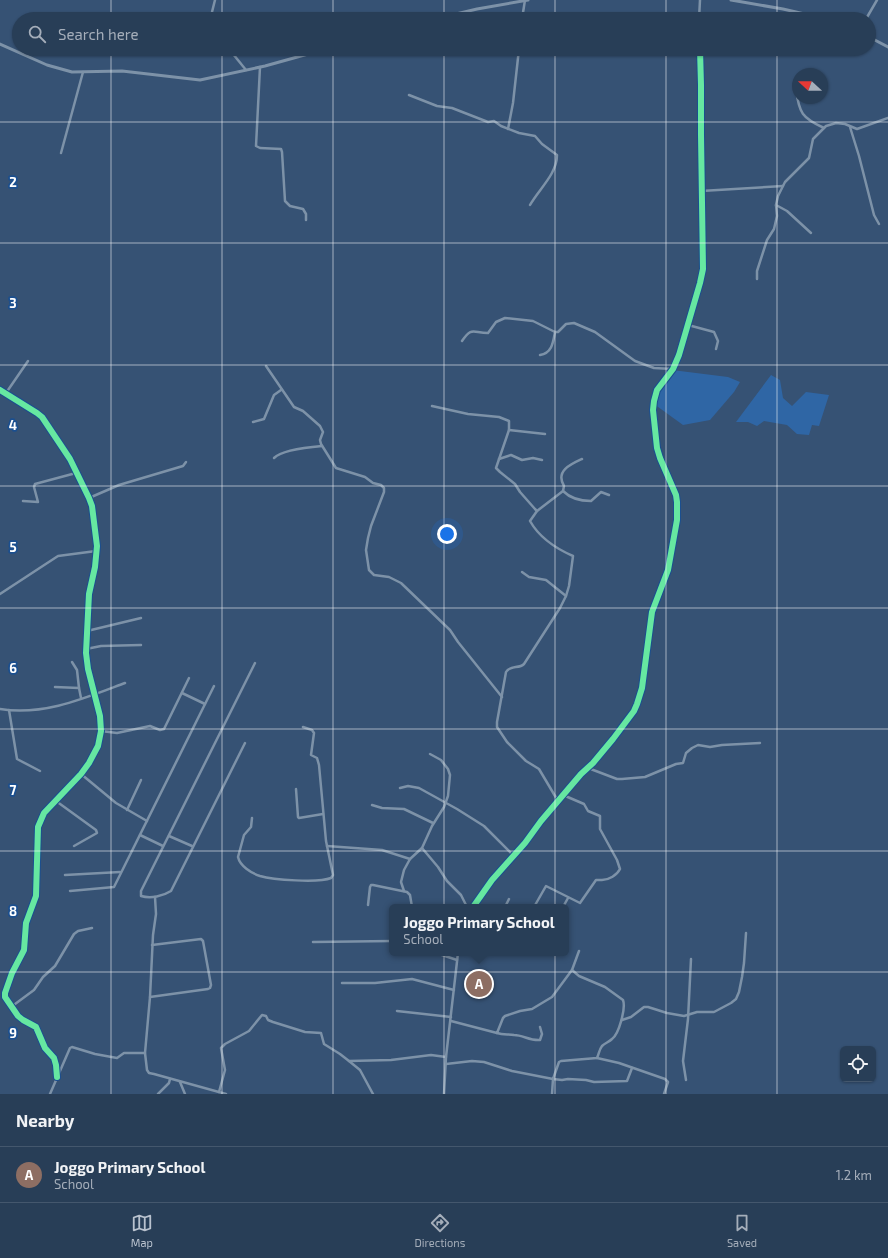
<!DOCTYPE html>
<html lang="en">
<head>
<meta charset="utf-8">
<style>
	:root { --surface:#283e57; --page:#30455d; --text:#f1f3f6; --muted:#a5aeba; --line:#44576d; --accent:#b9c2ce }
	body { margin:0; font-family:"Exo 2",sans-serif; background:var(--page); color:var(--text) }
	.controls { position:absolute; right:12px; bottom:12px; display:grid; overflow:hidden; border-radius:6px; box-shadow:0 1px 3px #0004 }
	.controls button { width:36px; height:36px; display:grid; place-items:center; padding:0; border:0; border-bottom:1px solid var(--line); background:var(--surface); color:var(--text); font:20px sans-serif }
	.compass { position:absolute; left:792px; top:68px; width:36px; height:36px; border-radius:50%; background:var(--surface); box-shadow:0 1px 3px #0004; rotate:291deg }
	.you { position:absolute; left:447px; top:534px; width:14px; height:14px; margin:-10px; border:3px solid #fff; border-radius:50%; background:#1a73e8; box-shadow:0 0 0 6px #1a73e833 }
	.badge { display:grid; place-items:center; width:26px; height:26px; border-radius:50%; background:var(--accent); color:#fff; font-size:13px; font-weight:700 }
	.pin { position:absolute; translate:-50% -50%; border:2px solid #fff; box-shadow:0 1px 4px #0006 }
	.popup { position:absolute; left:389px; top:904px; width:180px; height:52px; box-sizing:border-box; display:grid; place-content:center; border-radius:6px; background:var(--surface); filter:drop-shadow(0 1px 3px #0005); font-size:13px; white-space:nowrap; color:var(--muted) }
	.popup b { font-size:15px; color:var(--text) }
	.popup::after { content:''; position:absolute; left:50%; top:100%; margin-left:-8px; border:8px solid transparent; border-top-color:var(--surface) }
	.list { margin:0; padding:0; list-style:none }
	h2 { display:flex; justify-content:space-between; align-items:center; height:52px; margin:0; padding:0 16px; font-size:17px }
	h2 small { font-size:13px; font-weight:400; color:var(--muted) }
	.list li { display:grid; grid-template-columns:26px 1fr auto; gap:12px; align-items:center; box-sizing:border-box; height:56px; padding:0 16px; border-top:1px solid var(--line) }
	.list b { display:block; font-size:15px; white-space:nowrap }
	.list p { margin:0; font-size:13px; white-space:nowrap; color:var(--muted) }
	.list em { font-size:13px; font-style:normal; color:var(--muted) }
	.icon { flex:none; width:22px; height:22px; fill:none; stroke:currentColor; stroke-width:2; stroke-linecap:round; stroke-linejoin:round }
	.map { position:relative; flex:none; width:888px; height:1094px; overflow:hidden }
	.search { position:absolute; background:var(--surface); box-shadow:0 1px 3px #0004; left:12px; right:12px; top:12px; height:44px; display:flex; align-items:center; gap:10px; box-sizing:border-box; padding:0 14px; border-radius:22px; color:var(--muted); font-size:15px }
	.sheet { height:108px; background:var(--surface) }
	nav { display:flex; justify-content:space-around; align-items:center; box-sizing:border-box; height:56px; border-top:1px solid var(--line); background:var(--surface); font-size:11px; color:var(--muted) }
	nav a { display:grid; justify-items:center; gap:2px }
	nav .on { color:var(--accent) }
	.map>svg:first-child { display:block }
	.green { fill:#2f66a5 }
	.lines { fill:none; stroke-linecap:round; stroke-linejoin:round }
	.minor { stroke:#7d92a8; stroke-width:2.5 }
	.tertiary { stroke:#7d92a8; stroke-width:3 }
	.cycleway-casing { stroke:#1b4f8f; stroke-width:8 }
	.cycleway { stroke:#66e7a1; stroke-width:6 }
	.grid { fill:none; stroke:#fff; stroke-width:1; stroke-opacity:0.55 }
	.grid-label { font-size:13px; text-anchor:middle; font-weight:bold; fill:#fff; stroke:#1b4f8f; stroke-width:3.5; stroke-linejoin:round; paint-order:stroke }
</style>
</head>
<body>
<div class="map">
<svg width="888" height="1094" viewBox="0 0 888 1094">
	<rect width="100%" height="100%" fill="#365274"/>
	<g class="green">
		<path d="M672,370L728,377L740,382L734,392L710,420L683,425L654,404L659,391Z"/>
		<path d="M771,375L780,380L783,398L792,406L806,392L829,395L819,426L812,425L809,435L797,434L787,425L764,421L757,426L748,422H736Z"/>
	</g>
	<g class="lines">
		<g class="minor">
			<path d="M214,19L212,12L215,0"/>
			<path d="M522,19L525,0"/>
			<path d="M699,19L700,0"/>
			<path d="M866,19L877,0"/>
			<path d="M229,49L246,70"/>
			<path d="M260,67L256,146L260,148L281,149L282,152L285,201L290,206L303,209L306,214V220"/>
			<path d="M796,89C799,113 802,118 824,128"/>
			<path d="M409,95L437,106L452,108L488,122L494,121L501,126L519,133L535,136L542,144L557,155C557,174 539,189 530,205"/>
			<path d="M850,127L859,156L874,215L879,224"/>
			<path d="M508,129L513,103L519,49"/>
			<path d="M61,153L83,72"/>
			<path d="M701,191L783,186"/>
			<path d="M776,205L787,211L811,233"/>
			<path d="M757,279V271L767,240L774,229L777,216L776,205L778,196L785,182L809,158L813,139L826,126L836,123L845,124L857,129L888,118"/>
			<path d="M688,325L714,332L718,341L716,349"/>
			<path d="M462,341C472,326 473,333 488,333L496,322L505,318L533,321L555,332H558L566,324L574,323L595,332L635,361L654,368L673,369"/>
			<path d="M540,355C552,353 553,343 555,332"/>
			<path d="M266,366L294,407L303,411L320,426L323,432L320,440L321,444L336,468L365,477L373,483L381,485L384,488V492L371,526L368,538L366,550L369,570L374,575L389,577L401,583L450,630L458,642L502,697"/>
			<path d="M0,390L37,413L42,417L70,459L89,498L92,506L97,546L95,567L89,594L86,653L88,669L100,716L101,731L98,746L89,763L81,774L44,813L38,827L36,896L26,923L24,950L12,973L5,993V997L18,1016L23,1020L36,1027L45,1048L54,1058L56,1065L57,1077"/>
			<path d="M6,393L28,361"/>
			<path d="M432,406L468,414L499,417L509,421V430L496,468L500,472L515,484L520,492L535,509L537,511L530,521C539,537 557,549 573,556L569,586L566,596L560,608L524,664C519,669 510,665 506,672L497,722V727L507,742L526,761L539,769L558,801"/>
			<path d="M253,422L264,419L274,395L281,390"/>
			<path d="M509,430L545,434"/>
			<path d="M274,458C282,450 310,447 322,446"/>
			<path d="M499,459L511,455L522,460L533,458L542,460"/>
			<path d="M563,491C570,498 581,501 591,501L601,492L609,495"/>
			<path d="M89,498L119,485L183,466L186,462"/>
			<path d="M23,501L38,502L34,487L35,484L76,473"/>
			<path d="M537,511L563,491L564,486C555,471 571,464 582,459"/>
			<path d="M522,572L529,577L546,580L566,596"/>
			<path d="M0,594L58,556L96,551"/>
			<path d="M87,631L141,618"/>
			<path d="M86,649L101,646L141,645"/>
			<path d="M72,662L77,670L79,688"/>
			<path d="M55,687L79,688L81,698"/>
			<path d="M182,693L205,704"/>
			<path d="M0,709C44,716 85,698 125,683"/>
			<path d="M9,710L17,759L40,771"/>
			<path d="M101,731L117,733L150,726L160,730L164,729L189,678"/>
			<path d="M245,743L171,891C163,896 151,899 141,896V891L255,663"/>
			<path d="M588,768L617,779H622L645,777L676,764L683,763L686,753L692,748L698,745L710,747L722,745L760,743"/>
			<path d="M81,774L116,803L147,821"/>
			<path d="M400,788L408,786L419,788L457,809L484,826L513,855"/>
			<path d="M296,789L298,817L299,818L323,814"/>
			<path d="M56,801L96,830L97,833L74,846"/>
			<path d="M372,805L382,808L404,809L433,823"/>
			<path d="M127,810L141,780"/>
			<path d="M252,818L251,827L244,835L238,857C240,866 251,873 260,876C273,880 319,883 331,878L333,875L326,841L319,765L317,758L311,755L314,733L312,730L303,727"/>
			<path d="M140,835L163,846"/>
			<path d="M169,836L192,846"/>
			<path d="M327,846L382,850L410,859"/>
			<path d="M422,848L438,867L447,881L461,895L467,907"/>
			<path d="M65,875L120,872"/>
			<path d="M70,891L114,887L214,686"/>
			<path d="M404,891L401,882L404,870L410,859L422,848L432,826L444,807L448,796L450,775L448,769L441,760L430,754"/>
			<path d="M155,897L156,914L153,935L150,997L145,1053L147,1070L149,1073L154,1074L226,1094"/>
			<path d="M368,905L370,887L371,885H373L407,892L410,895L412,907"/>
			<path d="M473,907L492,880L525,843L541,821L581,774L593,763L613,739L634,711L637,704L642,688L652,612L668,570L677,520V502L676,495L660,458L657,448L653,410L654,401L657,390L673,369L679,355L700,283L703,269L701,135V85L700,49"/>
			<path d="M505,907L509,899"/>
			<path d="M534,907L546,886L580,903L596,880C598,880 600,880 602,880C609,880 617,875 620,869L617,860L600,829V816L588,811L584,804L563,795"/>
			<path d="M563,907L568,898"/>
			<path d="M313,942L392,941"/>
			<path d="M436,953L457,960"/>
			<path d="M342,983H375L412,979L454,990"/>
			<path d="M150,997L208,989L210,988L211,985L203,941L201,939L152,945"/>
			<path d="M11,1007L34,990L43,977L55,966L74,934L78,931L92,928"/>
			<path d="M397,1011L451,1017"/>
			<path d="M622,1020L631,1017L644,1007H648L667,1013L684,1016L697,1012H714L731,1003L736,999L739,992L742,977L744,963L746,933"/>
			<path d="M451,1021L497,1033L503,1018L505,1016L520,1011L532,1009L552,997L572,970L579,951"/>
			<path d="M497,1033C503,1035 508,1034 514,1035C523,1035 530,1041 540,1040L542,1034L540,1027"/>
			<path d="M597,1058L619,1063L665,1079L668,1082L664,1094"/>
			<path d="M349,1061L360,1070L373,1094"/>
			<path d="M446,1064L472,1061L484,1062L512,1071L553,1079L559,1062L561,1061L597,1058C599,1054 599,1050 602,1046C605,1043 609,1042 612,1039C619,1034 626,1008 623,1000L605,987L579,976L572,970"/>
			<path d="M686,1080L683,1061L688,1019L691,959"/>
			<path d="M180,1082L185,1094"/>
			<path d="M219,1092L225,1070L221,1048L225,1044L249,1031L262,1015L266,1016L268,1020L273,1022L305,1032L321,1033L324,1044L340,1054L349,1061L391,1060L431,1055L446,1057"/>
			<path d="M50,1094L70,1048L72,1047L95,1054L117,1058L124,1053H145"/>
			<path d="M158,1094L169,1083L170,1079"/>
			<path d="M444,1094L446,1057L458,953"/>
			<path d="M552,1094L553,1079L562,1080L568,1079L586,1080L594,1082L627,1081L632,1068"/>
		</g>
		<g class="tertiary">
			<path d="M731,0L783,9L826,19"/>
			<path d="M435,19L477,9L528,0"/>
			<path d="M869,37L888,47"/>
			<path d="M0,44L47,65L72,72L122,71L200,80L265,66L326,49"/>
		</g>
		<g class="cycleway-casing">
			<g id="cycleway">
				<path d="M0,390L37,413L42,417L70,459L89,498L92,506L97,546L95,567L89,594L86,653L88,669L100,716L101,731L98,746L89,763L81,774L44,813L38,827L36,896L26,923L24,950L12,973L5,993V997L18,1016L23,1020L36,1027L45,1048L54,1058L56,1065L57,1077"/>
				<path d="M473,907L492,880L525,843L541,821L581,774L593,763L613,739L634,711L637,704L642,688L652,612L668,570L677,520V502L676,495L660,458L657,448L653,410L654,401L657,390L673,369L679,355L700,283L703,269L701,135V85L700,49"/>
			</g>
		</g>
		<use href="#cycleway" class="cycleway"/>
	</g>
	<path class="grid" d="M111,0V19M222,0V19M333,0V19M444,0V19M555,0V19M666,0V19M777,0V19M111,49V1094M222,49V1094M333,49V1094M444,49V1094M555,49V1094M666,49V1094M777,49V1094M0,122H888M0,243H888M0,365H888M0,486H888M0,608H888M0,729H888M0,851H888M0,972H888"/>
	<g class="grid-label">
		<text x="13" y="187">2</text>
		<text x="13" y="308">3</text>
		<text x="13" y="430">4</text>
		<text x="13" y="552">5</text>
		<text x="13" y="673">6</text>
		<text x="13" y="795">7</text>
		<text x="13" y="916">8</text>
		<text x="13" y="1038">9</text>
	</g>
</svg>
<div class="controls">
<button><svg class="icon" aria-label="locate" viewBox="0 0 24 24"><circle cx="12" cy="12" r="6"/><path d="M12 2v4M12 18v4M2 12h4M18 12h4"/></svg></button>
</div>
<svg class="compass" viewBox="-18 -18 36 36"><path d="M0-13l5 13h-10z" fill="#e53935"/><path d="M0 13l5-13h-10z" fill="#a5aeba"/></svg>
<div class="you"></div>
<div class="pin badge" style="left:479px;top:984px;background:#8d6e63">A</div>
<div class="popup"><b>Joggo Primary School</b>School</div>
<div class="search"><svg class="icon" aria-label="search" viewBox="0 0 24 24"><circle cx="10" cy="10" r="6"/><path d="M15 15l6 6"/></svg>Search here</div>
</div>
<section class="sheet">
<h2>Nearby<small></small></h2>
<ul class="list">
<li><span class="badge" style="background:#8d6e63">A</span><div><b>Joggo Primary School</b><p>School</p></div><em>1.2 km</em></li>
</ul>
</section>
<nav>
<a class="on"><svg class="icon" aria-label="map" viewBox="0 0 24 24"><path d="M3 6l6-2 6 2 6-2v14l-6 2-6-2-6 2zM9 4v14M15 6v14"/></svg>Map</a>
<a><svg class="icon" aria-label="directions" viewBox="0 0 24 24"><path d="M12 3l9 9-9 9-9-9zM9 14v-3h6M13 9l2 2-2 2"/></svg>Directions</a>
<a><svg class="icon" aria-label="saved" viewBox="0 0 24 24"><path d="M7 4h10v16l-5-4-5 4z"/></svg>Saved</a>
</nav>
</body>
</html>
